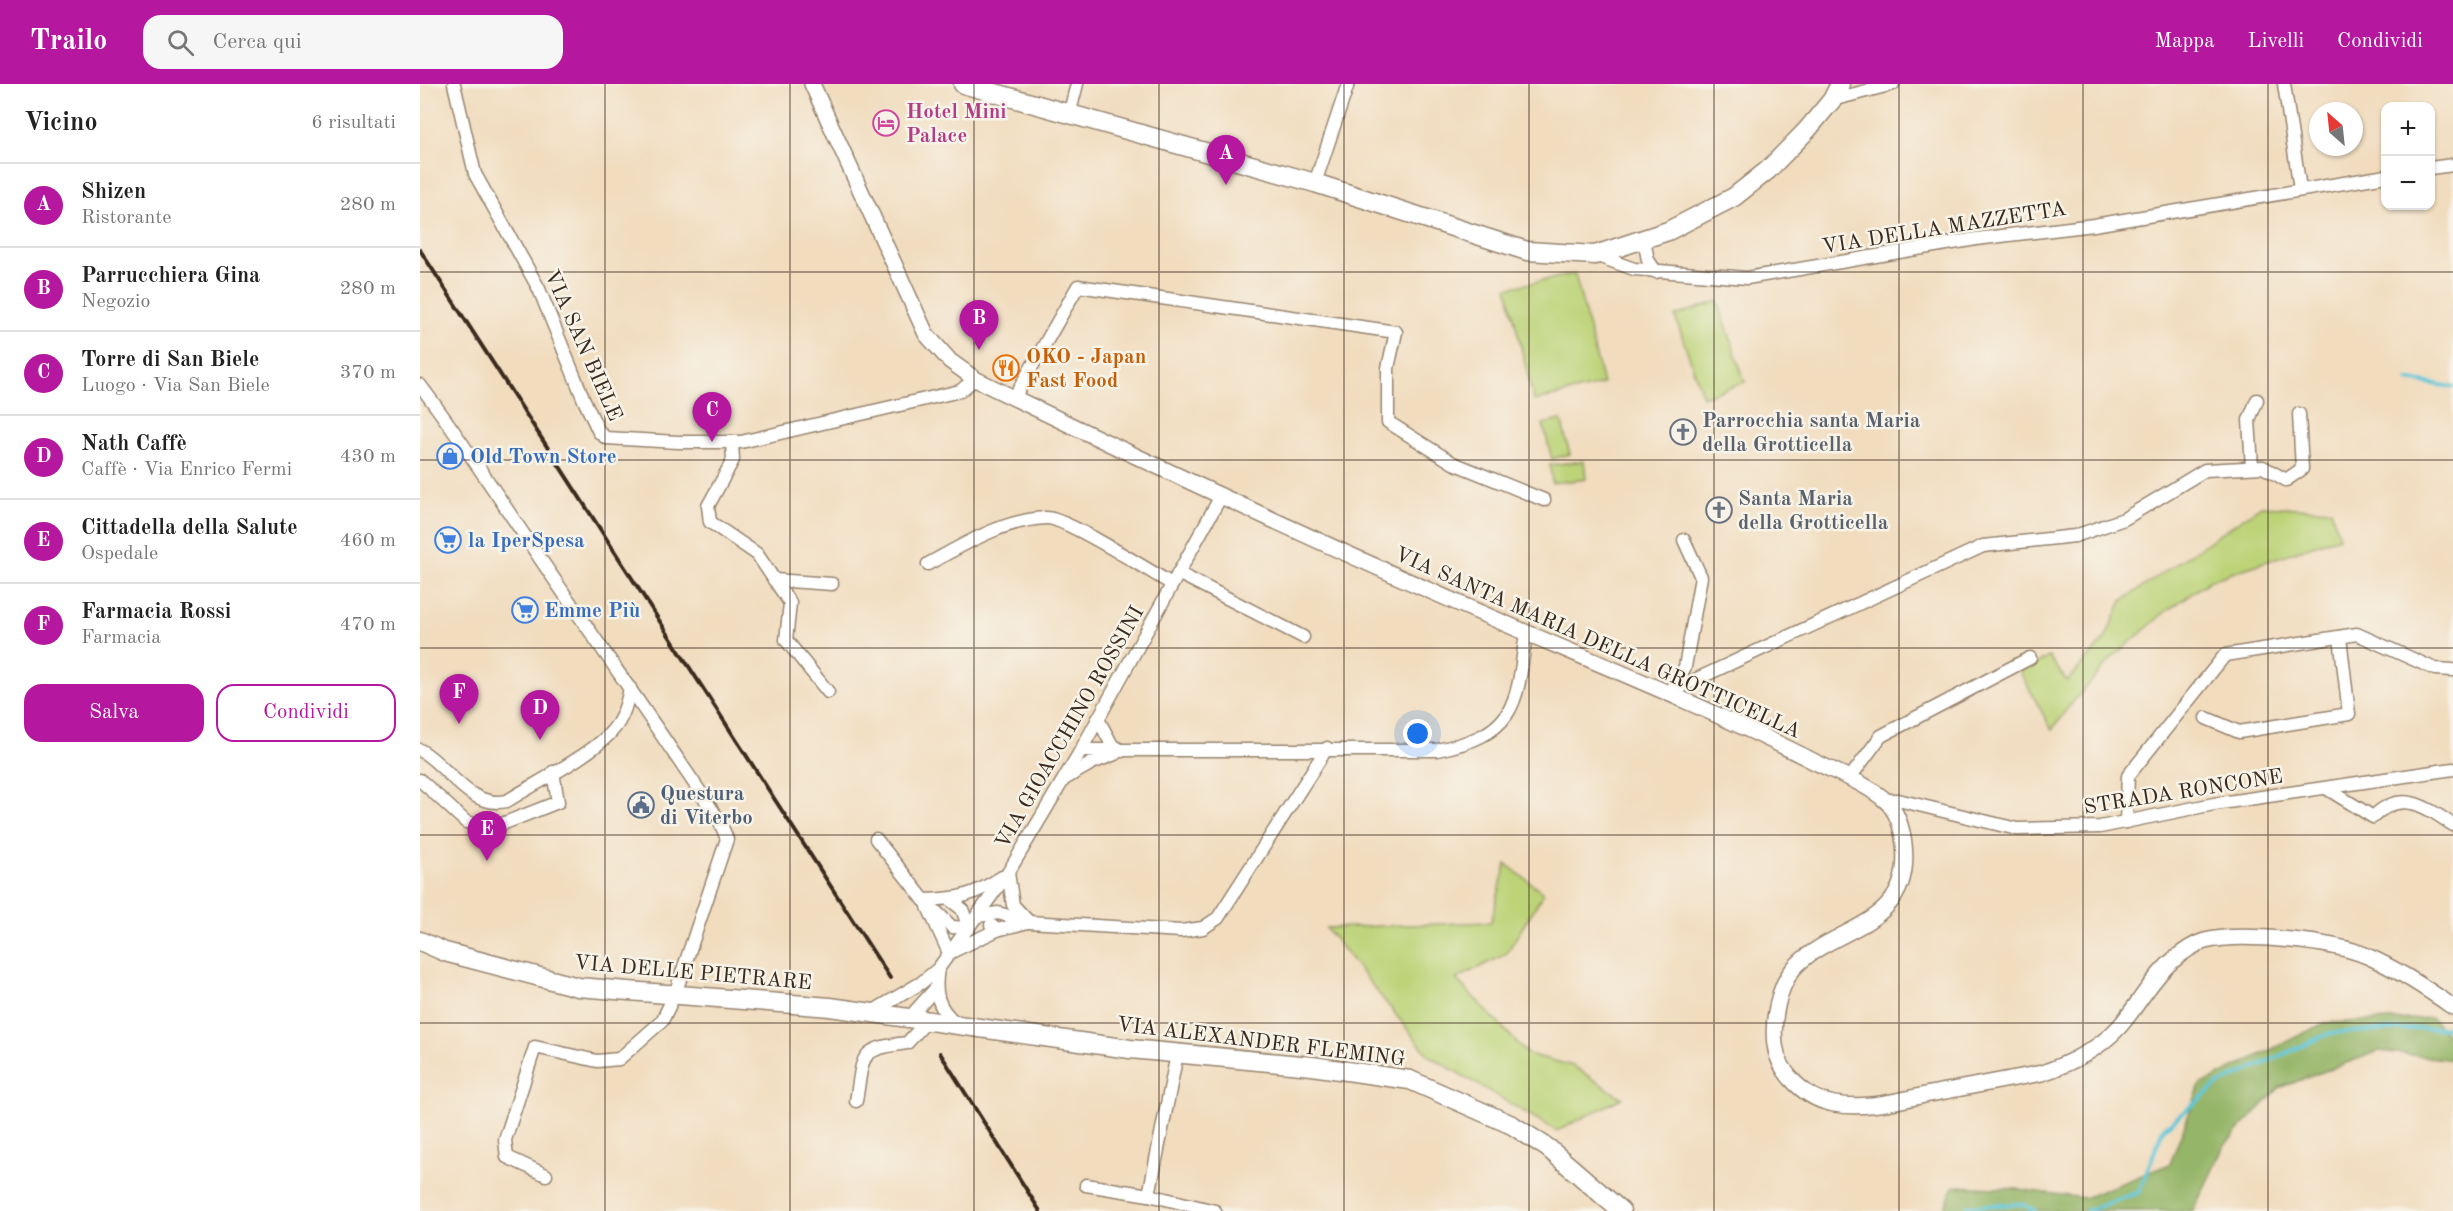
<!DOCTYPE html>
<html lang="it">
<head>
<meta charset="utf-8">
<style>
	:root { --surface:#fff; --page:#f6f6f6; --text:#222; --muted:#767676; --line:#e0e0e0; --accent:#b5179e }
	body { margin:0; font-family:"Old Standard TT",serif; background:var(--page); color:var(--text) }
	.controls { position:absolute; right:18px; top:18px; display:grid; overflow:hidden; border-radius:12px; box-shadow:0 2px 4px #0004 }
	.controls button { width:54px; height:54px; display:grid; place-items:center; padding:0; border:0; border-bottom:2px solid var(--line); background:var(--surface); color:var(--text); font:30px sans-serif }
	.compass { position:absolute; left:1889px; top:18px; width:54px; height:54px; border-radius:50%; background:var(--surface); box-shadow:0 2px 4px #0004; rotate:333deg }
	.you { position:absolute; left:998px; top:650px; width:21px; height:21px; margin:-15px; border:4px solid #fff; border-radius:50%; background:#1a73e8; box-shadow:0 0 0 9px #1a73e833 }
	.badge { display:grid; place-items:center; width:39px; height:39px; border-radius:50%; background:var(--accent); color:#fff; font-size:20px; font-weight:700 }
	.pin { position:absolute; translate:-50% -50px; filter:drop-shadow(0 2px 3px #0008) }
	.pin::after { content:''; position:absolute; top:32px; width:21px; height:18px; background:inherit; clip-path:polygon(0 0,100% 0,50% 100%) }
	.list { margin:0; padding:0; list-style:none }
	h2 { display:flex; justify-content:space-between; align-items:center; height:78px; margin:0; padding:0 24px; font-size:26px }
	h2 small { font-size:20px; font-weight:400; color:var(--muted) }
	.list li { display:grid; grid-template-columns:39px 1fr auto; gap:18px; align-items:center; box-sizing:border-box; height:84px; padding:0 24px; border-top:2px solid var(--line) }
	.list b { display:block; font-size:22px; white-space:nowrap }
	.list p { margin:0; font-size:20px; white-space:nowrap; color:var(--muted) }
	.list em { font-size:20px; font-style:normal; color:var(--muted) }
	.actions { display:flex; gap:12px; padding:18px 24px }
	.actions a { flex:1; padding:14px 0; border:2px solid var(--accent); border-radius:18px; text-align:center; font-size:21px; color:var(--accent) }
	.actions .main { background:var(--accent); color:#fff }
	.icon { flex:none; width:33px; height:33px; fill:none; stroke:currentColor; stroke-width:2; stroke-linecap:round; stroke-linejoin:round }
	.map { position:relative; flex:none; width:2033px; height:1127px; overflow:hidden }
	header { display:flex; align-items:center; gap:36px; box-sizing:border-box; height:84px; padding:0 30px; background:var(--accent); color:#fff }
	header strong { font-size:28px }
	nav { display:flex; gap:33px; margin-inline-start:auto; font-size:21px }
	.search { width:420px; height:54px; background:var(--page); display:flex; align-items:center; gap:15px; box-sizing:border-box; padding:0 21px; border-radius:18px; color:var(--muted); font-size:22px }
	main { display:flex }
	aside { flex:1; background:var(--surface) }
	.map>svg:first-child { display:block }
	.green { fill:#bcd377; stroke:#7c7e4a; stroke-width:1.5 }
	.forest { fill:#95b568; stroke:#687043; stroke-width:1.5 }
	.lines { fill:none; stroke-linecap:round; stroke-linejoin:round }
	.stream { stroke:#5cc6d8; stroke-width:4 }
	.minor-casing { stroke:#96836e; stroke-width:15 }
	.tertiary-casing { stroke:#96836e; stroke-width:18 }
	.secondary-casing { stroke:#96836e; stroke-width:21 }
	.minor { stroke:#fff; stroke-width:12 }
	.tertiary { stroke:#fff; stroke-width:15 }
	.secondary { stroke:#fff; stroke-width:18 }
	.rail { stroke:#3b2a1e; stroke-width:4 }
	.grid { fill:none; stroke:#3b2a1e; stroke-width:1.5; stroke-opacity:0.55 }
	.labels { text-anchor:middle; stroke-width:5; stroke-linejoin:round; paint-order:stroke }
	.hotel-label { font-size:21px; font-weight:bold; fill:#b23c85; stroke:#f7f3e8; text-anchor:start }
	.street-label { font-size:21px; fill:#3b2a1e; stroke:#f7f3e8 }
	.food-label { font-size:21px; font-weight:bold; fill:#c56008; stroke:#f7f3e8; text-anchor:start }
	.worship-label { font-size:21px; font-weight:bold; fill:#5b616d; stroke:#f7f3e8; text-anchor:start }
	.shop-label { font-size:21px; font-weight:bold; fill:#366cbe; stroke:#f7f3e8; text-anchor:start }
	.service-label { font-size:21px; font-weight:bold; fill:#4e5e75; stroke:#f7f3e8; text-anchor:start }
</style>
</head>
<body>
<header>
<strong>Trailo</strong>
<div class="search"><svg class="icon" aria-label="search" viewBox="0 0 24 24"><circle cx="10" cy="10" r="6"/><path d="M15 15l6 6"/></svg>Cerca qui</div>
<nav><a>Mappa</a><a>Livelli</a><a>Condividi</a></nav>
</header>
<main>
<aside>
<h2>Vicino<small>6 risultati</small></h2>
<ul class="list">
<li><span class="badge">A</span><div><b>Shizen</b><p>Ristorante</p></div><em>280 m</em></li>
<li><span class="badge">B</span><div><b>Parrucchiera Gina</b><p>Negozio</p></div><em>280 m</em></li>
<li><span class="badge">C</span><div><b>Torre di San Biele</b><p>Luogo · Via San Biele</p></div><em>370 m</em></li>
<li><span class="badge">D</span><div><b>Nath Caffè</b><p>Caffè · Via Enrico Fermi</p></div><em>430 m</em></li>
<li><span class="badge">E</span><div><b>Cittadella della Salute</b><p>Ospedale</p></div><em>460 m</em></li>
<li><span class="badge">F</span><div><b>Farmacia Rossi</b><p>Farmacia</p></div><em>470 m</em></li>
</ul>
<div class="actions"><a class="main">Salva</a><a>Condividi</a></div>
</aside>
<div class="map">
<svg width="2033" height="1127" viewBox="0 0 2033 1127">
	<rect width="100%" height="100%" fill="#f7f3e8"/>
	<filter id="ink" filterUnits="userSpaceOnUse"><feTurbulence type="fractalNoise" baseFrequency=".0167" numOctaves="2"/><feDisplacementMap in="SourceGraphic" scale="12" xChannelSelector="R" yChannelSelector="G"/><feConvolveMatrix kernelMatrix="1 2 1 2 8 2 1 2 1" color-interpolation-filters="sRGB"/></filter>
	<filter id="wash" filterUnits="userSpaceOnUse"><feTurbulence type="fractalNoise" baseFrequency=".008" numOctaves="4" result="noise"/><feDisplacementMap in="SourceGraphic" scale="24" xChannelSelector="R" yChannelSelector="G"/><feGaussianBlur stdDeviation="1.35" result="paint"/><feColorMatrix in="noise" values="0 0 0 0 0 0 0 0 0 0 0 0 0 0 0 0 0 1.4 0 .05"/><feComposite in="paint" operator="in"/></filter>
	<g filter="url(#wash)">
		<rect width="100%" height="100%" fill="#f1dcbe"/>
		<g class="green">
			<path d="M1155,190L1183,300L1114,317L1087,204Z"/>
			<path d="M1298,217L1325,298L1283,313L1255,232Z"/>
			<path d="M1141,336L1150,370L1132,375L1123,340Z"/>
			<path d="M1164,377L1166,395L1132,399L1130,381Z"/>
			<path d="M1841,422L1911,426L1919,453L1791,496L1744,529L1692,574L1646,626L1632,646L1600,588L1629,573L1647,597L1685,555L1702,517Z"/>
			<path d="M1086,780L1124,809L1086,870L1036,895L1108,970L1153,982L1202,1014L1137,1047L1009,972L906,844L1071,838Z"/>
		</g>
		<path class="forest" d="M2012,934L2033,957V976L1959,967L1859,1004L1804,1062L1773,1127H1523L1534,1102L1597,1105L1664,1114L1750,1080L1780,1001L1904,939Z"/>
		<g class="lines">
			<g class="stream">
				<path d="M1988,296L2033,303"/>
				<path d="M1546,1127L1548,1122L1602,1120L1615,1127"/>
				<path d="M1667,1127L1719,1108L1743,1045L1797,1001L1910,949L2033,943"/>
			</g>
		</g>
	</g>
	<g filter="url(#ink)">
		<g class="lines">
			<g class="minor-casing">
				<g id="minor">
					<path d="M34,0L55,90L119,205L164,316L179,348L186,354L258,358H321L540,307L555,295"/>
					<path d="M1864,0L1880,105"/>
					<path d="M1412,16L1473,0"/>
					<path d="M649,31L657,0"/>
					<path d="M2010,84L2033,81"/>
					<path d="M895,99L928,0"/>
					<path d="M1224,156L1228,176L1236,188"/>
					<path d="M1175,171L1214,185L1327,194L1556,155L1674,141L1966,92"/>
					<path d="M0,301C42,356 78,413 117,470C178,560 241,648 300,738L307,755L255,910L242,937L199,975L177,977L115,963L85,1056L87,1073L126,1091"/>
					<path d="M594,314L658,202L976,248L968,284V338L1033,379L1124,416"/>
					<path d="M312,358L313,376L288,422L290,438L337,470L370,519L366,556L408,608"/>
					<path d="M1832,383L1829,336L1837,316"/>
					<path d="M508,480C545,460 583,436 626,434C645,433 731,488 752,500"/>
					<path d="M758,489L883,553"/>
					<path d="M354,496L412,500"/>
					<path d="M1250,607L1265,583L1281,493L1264,456"/>
					<path d="M1249,608L1563,462L1655,452L1704,435L1785,386L1843,383L1866,396L1882,385L1879,330"/>
					<path d="M1786,634L1819,648L1929,630L1920,553"/>
					<path d="M678,635L692,661L702,667"/>
					<path d="M0,666C30,683 48,725 87,717C114,700 173,670 192,647C203,635 207,619 210,604"/>
					<path d="M661,666H1017C1098,650 1097,619 1106,548"/>
					<path d="M646,694L672,679L695,670"/>
					<path d="M1429,695L1461,652L1610,574"/>
					<path d="M0,696L46,738L72,744L138,718L133,688"/>
					<path d="M1906,704L1953,733C1981,705 2005,722 2033,741"/>
					<path d="M1465,716H1478L1597,745L1680,743L1794,720L2033,685"/>
					<path d="M1706,738L1708,692L1805,571L1937,550L2015,585L2033,586"/>
					<path d="M456,755L504,816L532,843L549,844L542,825L529,815"/>
					<path d="M588,789L593,821L608,837"/>
					<path d="M504,816C539,815 553,812 582,793"/>
					<path d="M508,823L529,869L577,846"/>
					<path d="M558,832L578,829L609,838L761,847L783,844L798,834L907,664"/>
					<path d="M571,841L577,846L608,838"/>
					<path d="M518,885C514,908 517,924 536,939"/>
					<path d="M452,928L501,899L518,885L588,789L661,666L801,412"/>
					<path d="M489,934L515,905"/>
					<path d="M757,970L729,1111L795,1127"/>
					<path d="M436,1017C444,971 437,965 487,959L507,937"/>
					<path d="M666,1101L729,1111"/>
				</g>
			</g>
			<g class="tertiary-casing">
				<path id="tertiary" d="M392,0L506,250L530,277L555,295C738,384 921,469 1107,549C1204,590 1301,630 1395,678C1418,689 1447,700 1466,717C1478,728 1482,744 1484,760C1494,845 1412,841 1374,884C1358,903 1352,937 1355,961C1359,990 1386,1015 1414,1020C1446,1026 1480,1016 1510,1010C1548,1003 1585,996 1622,989C1651,979 1678,966 1699,943C1717,923 1730,897 1750,879C1760,870 1771,861 1785,857C1820,848 1913,857 1947,872C1977,885 2006,904 2033,923"/>
			</g>
			<g class="secondary-casing">
				<g id="secondary">
					<path d="M543,0L895,99L1107,167L1175,171L1248,147L1314,113L1348,86L1387,46L1412,16L1420,0"/>
					<path d="M0,857L25,868L158,903L410,923L710,965L892,982L990,996L1092,1041L1128,1064L1201,1127"/>
				</g>
			</g>
			<use href="#minor" class="minor"/>
			<use href="#tertiary" class="tertiary"/>
			<use href="#secondary" class="secondary"/>
			<g class="rail">
				<path d="M0,166L470,894"/>
				<path d="M520,969L620,1127"/>
			</g>
		</g>
	</g>
	<path class="grid" d="M185,0V1127M370,0V1127M554,0V1127M739,0V1127M924,0V1127M1109,0V1127M1294,0V1127M1479,0V1127M1663,0V1127M1848,0V1127M0,188H2033M0,376H2033M0,564H2033M0,751H2033M0,939H2033"/>
	<defs>
		<g id="hotel-ring" transform="scale(1.35)"><circle r="9.5" fill="#f7f3e8" stroke="#d1479c" stroke-width="1.5"/><path d="M-6-4.5h1.5V1H6V5H4.5V3h-9V5H-6ZM-4 0a1.8 1.8 0 1 1 3.6 0ZM.5 0V-2.5h3Q6-2.5 6 0Z" fill="#d1479c"/></g>
		<g id="restaurant-ring" transform="scale(1.35)"><circle r="9.5" fill="#f7f3e8" stroke="#e8710a" stroke-width="1.5"/><path d="M-5-6h1v4h1v-4h1v4h1v-4h1v5L-1.5 .5V6h-2V.5L-5-1ZM5-6V6H3V1.5H1.5Q1.5-4 5-6Z" fill="#e8710a"/></g>
		<g id="church-ring" transform="scale(1.35)"><circle r="9.5" fill="#f7f3e8" stroke="#6b7280" stroke-width="1.5"/><path d="M-1.2-6h2.4v3.5h3.3v2.4h-3.3V6h-2.4V-.1h-3.3v-2.4h3.3Z" fill="#6b7280"/></g>
		<g id="shop-ring" transform="scale(1.35)"><circle r="9.5" fill="#f7f3e8" stroke="#3f7fe0" stroke-width="1.5"/><path d="M-5-2.5h2.3a2.7 3.5 0 0 1 5.4 0H5L5.5 6h-11ZM-1.5-2.5h3a1.5 2.3 0 0 0-3 0Z" fill="#3f7fe0"/></g>
		<g id="supermarket-ring" transform="scale(1.35)"><circle r="9.5" fill="#f7f3e8" stroke="#3f7fe0" stroke-width="1.5"/><path d="M-6-5.5h2.5l.6 2H6L4.5 2H-2.5L-4.4-4H-6ZM-1.5 3.2a1.3 1.3 0 1 0 .1 0ZM3 3.2a1.3 1.3 0 1 0 .1 0Z" fill="#3f7fe0"/></g>
		<g id="civic-ring" transform="scale(1.35)"><circle r="9.5" fill="#f7f3e8" stroke="#5c6f8a" stroke-width="1.5"/><path d="M-.6-6.5H3V-4.5H.6V-3L4-1V1h2V6H-6V1h2V-1L-.6-3ZM-1.2 2.5V6h2.4V2.5Z" fill="#5c6f8a"/></g>
	</defs>
	<g fill-rule="evenodd">
		<use href="#hotel-ring" x="466" y="39"/>
		<use href="#restaurant-ring" x="586" y="284"/>
		<use href="#church-ring" x="1263" y="348"/>
		<use href="#shop-ring" x="30" y="372"/>
		<use href="#church-ring" x="1299" y="426"/>
		<use href="#supermarket-ring" x="28" y="456"/>
		<use href="#supermarket-ring" x="105" y="526"/>
		<use href="#civic-ring" x="221" y="721"/>
	</g>
	<g class="labels">
		<g class="hotel-label">
			<text x="486" y="34">Hotel Mini<tspan x="486" dy="24">Palace</tspan></text>
		</g>
		<g class="street-label">
			<text transform="translate(1524 143) rotate(-9)" y="7">VIA DELLA MAZZETTA</text>
			<text transform="translate(164 261) rotate(66)" y="7">VIA SAN BIELE</text>
			<text transform="translate(1178 558) rotate(24)" y="7">VIA SANTA MARIA DELLA GROTTICELLA</text>
			<text transform="translate(649 643) rotate(-60)" y="7">VIA GIOACCHINO ROSSINI</text>
			<text transform="translate(1763 707) rotate(-9)" y="7">STRADA RONCONE</text>
			<text transform="translate(273 888) rotate(5)" y="7">VIA DELLE PIETRARE</text>
			<text transform="translate(841 957) rotate(7)" y="7">VIA ALEXANDER FLEMING</text>
		</g>
		<g class="food-label">
			<text x="606" y="279">OKO - Japan<tspan x="606" dy="24">Fast Food</tspan></text>
		</g>
		<g class="worship-label">
			<text x="1282" y="343">Parrocchia santa Maria<tspan x="1282" dy="24">della Grotticella</tspan></text>
			<text x="1318" y="421">Santa Maria<tspan x="1318" dy="24">della Grotticella</tspan></text>
		</g>
		<g class="shop-label">
			<text x="50" y="379">Old Town Store</text>
			<text x="48" y="463">la IperSpesa</text>
			<text x="124" y="533">Emme Più</text>
		</g>
		<g class="service-label">
			<text x="240" y="716">Questura<tspan x="240" dy="24">di Viterbo</tspan></text>
		</g>
	</g>
</svg>
<div class="controls">
<button>+</button>
<button>−</button>
</div>
<svg class="compass" viewBox="-18 -18 36 36"><path d="M0-13l5 13h-10z" fill="#e53935"/><path d="M0 13l5-13h-10z" fill="#767676"/></svg>
<div class="you"></div>
<div class="pin badge" style="left:806px;top:101px">A</div>
<div class="pin badge" style="left:559px;top:266px">B</div>
<div class="pin badge" style="left:292px;top:358px">C</div>
<div class="pin badge" style="left:120px;top:656px">D</div>
<div class="pin badge" style="left:67px;top:777px">E</div>
<div class="pin badge" style="left:39px;top:640px">F</div>
</div>
</main>
</body>
</html>
